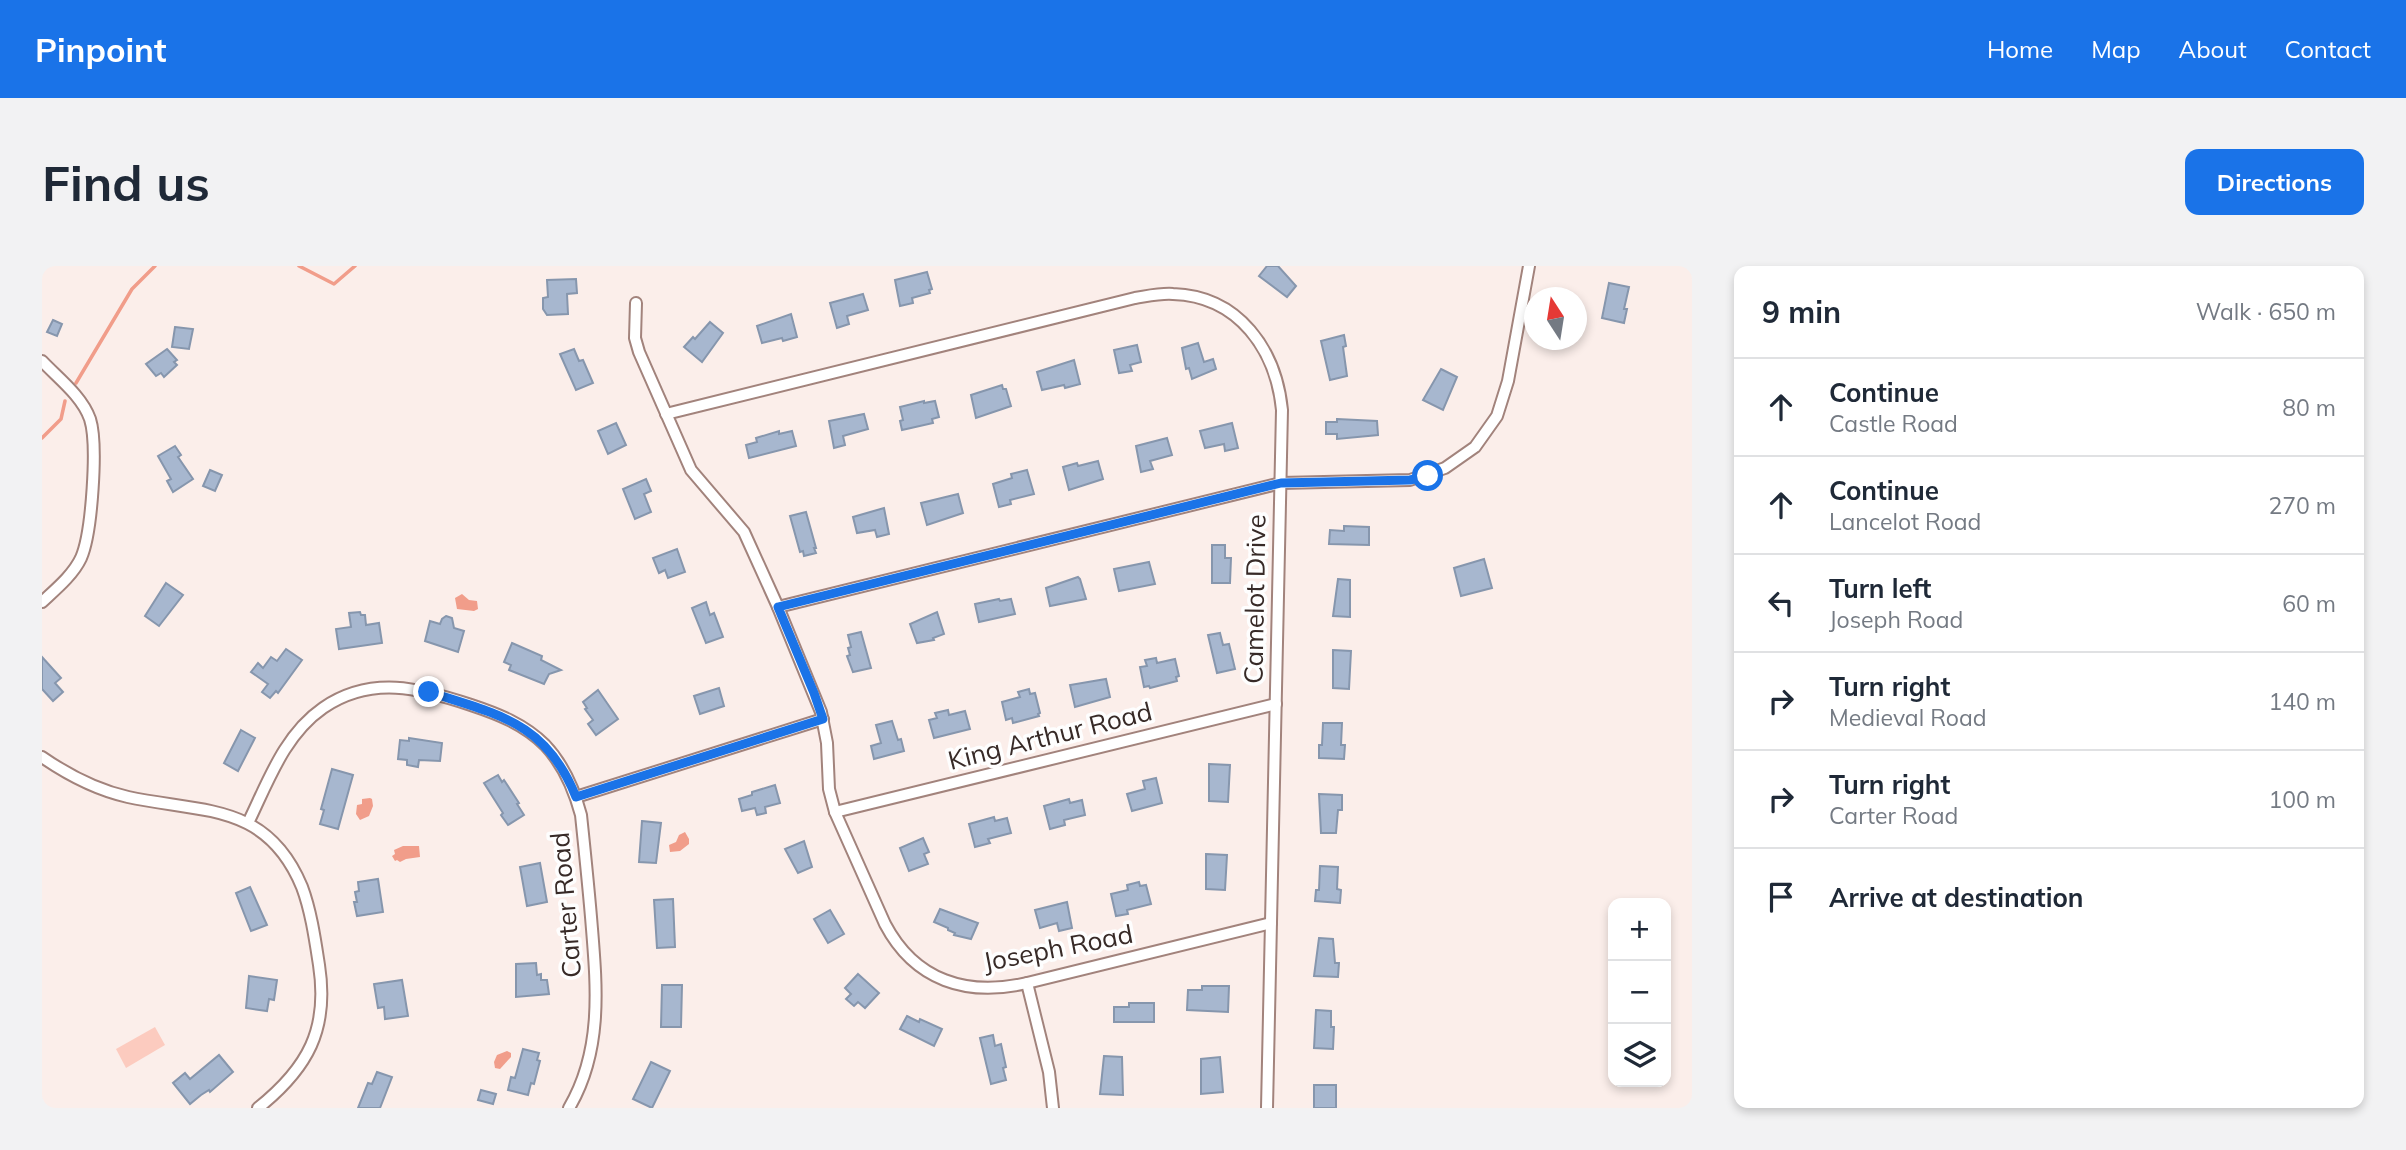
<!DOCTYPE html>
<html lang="en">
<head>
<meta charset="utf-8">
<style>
	:root { --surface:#fff; --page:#f2f2f3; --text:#1f2937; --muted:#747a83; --line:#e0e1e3; --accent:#1a73e8 }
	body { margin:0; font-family:Mulish,sans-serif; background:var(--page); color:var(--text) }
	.controls { position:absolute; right:21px; bottom:21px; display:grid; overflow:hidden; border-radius:14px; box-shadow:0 4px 10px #0003 }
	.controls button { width:63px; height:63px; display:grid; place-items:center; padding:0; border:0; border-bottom:2px solid var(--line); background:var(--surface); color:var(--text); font:35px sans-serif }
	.compass { position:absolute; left:1482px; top:21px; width:63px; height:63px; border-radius:50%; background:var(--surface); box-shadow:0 4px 10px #0003; rotate:348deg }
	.stop { position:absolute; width:21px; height:21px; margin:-16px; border:5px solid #1a73e8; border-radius:50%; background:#fff }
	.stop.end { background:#1a73e8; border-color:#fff; box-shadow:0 2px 7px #0008 }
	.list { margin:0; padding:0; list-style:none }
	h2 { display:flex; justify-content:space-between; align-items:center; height:91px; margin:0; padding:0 28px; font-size:30px }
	h2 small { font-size:23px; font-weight:400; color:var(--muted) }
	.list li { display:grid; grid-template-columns:46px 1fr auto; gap:21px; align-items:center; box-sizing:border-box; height:98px; padding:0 28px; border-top:2px solid var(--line) }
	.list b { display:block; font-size:26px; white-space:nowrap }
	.list p { margin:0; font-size:23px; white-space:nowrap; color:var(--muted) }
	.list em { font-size:23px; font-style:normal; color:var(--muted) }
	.icon { flex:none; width:38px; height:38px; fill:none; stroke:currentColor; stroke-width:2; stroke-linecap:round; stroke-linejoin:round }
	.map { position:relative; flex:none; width:1650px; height:842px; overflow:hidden; border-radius:14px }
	header { display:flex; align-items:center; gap:42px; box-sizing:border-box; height:98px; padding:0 35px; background:var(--accent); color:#fff }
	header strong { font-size:33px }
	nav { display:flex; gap:38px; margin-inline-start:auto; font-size:24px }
	.intro { display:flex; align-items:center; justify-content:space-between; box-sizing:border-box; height:168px; padding:0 42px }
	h1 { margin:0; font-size:49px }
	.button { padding:18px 32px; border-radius:14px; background:var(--accent); color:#fff; font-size:24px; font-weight:700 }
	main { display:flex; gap:42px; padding:0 42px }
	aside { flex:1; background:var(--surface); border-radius:14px; box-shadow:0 4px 10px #0003 }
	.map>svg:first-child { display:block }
	.green { fill:#fccbbf }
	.water { fill:#f19d8a }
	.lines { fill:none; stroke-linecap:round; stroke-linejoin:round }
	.stream { stroke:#f19d8a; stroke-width:3.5 }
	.building { fill:#a7b7cf; stroke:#8696ad; stroke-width:2 }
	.minor-casing { stroke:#a2837c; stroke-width:14 }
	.minor { stroke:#fff; stroke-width:10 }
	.route { stroke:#1a73e8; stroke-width:9 }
	.labels { text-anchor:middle; stroke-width:7; stroke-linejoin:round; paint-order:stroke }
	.street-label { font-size:26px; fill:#372a27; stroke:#fefefe }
</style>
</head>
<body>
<header>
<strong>Pinpoint</strong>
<nav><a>Home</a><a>Map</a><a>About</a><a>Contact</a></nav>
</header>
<div class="intro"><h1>Find us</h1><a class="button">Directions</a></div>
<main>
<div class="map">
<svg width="1650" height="842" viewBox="0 0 1650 842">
	<rect width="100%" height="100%" fill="#fbeeea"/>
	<path class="green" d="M113,761L123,779L84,802L74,783Z"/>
	<g class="water">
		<path d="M420,328L427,334L435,335L436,343L432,345L415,343L413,332Z"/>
		<path d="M328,532L330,533L331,540L327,550L318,554L314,548L315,539L320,538V533Z"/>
		<path d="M643,566L647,573V578L638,585L628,586L627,579L634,576L637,569Z"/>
		<path d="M361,580H377L378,591L364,593L358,596L355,594L353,595L350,590L353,588L352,584Z"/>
		<path d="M465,785L469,787V791L458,803L453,802L452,796L455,789Z"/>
	</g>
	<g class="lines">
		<g class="stream">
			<path d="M257,0L292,18L313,0"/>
			<path d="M34,117L90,23L113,0"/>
			<path d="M0,172L19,153L23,135"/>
		</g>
	</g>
	<g class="building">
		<path d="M1225,0H1236L1254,20L1245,31L1217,10Z"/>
		<path d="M885,6L890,23L887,24L888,27L870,32L871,37L858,40L853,14Z"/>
		<path d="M534,13L535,27L525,28L526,48L505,49L501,43V32L506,31L505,14Z"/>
		<path d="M1567,17L1587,21L1582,43H1585L1582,57L1560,52Z"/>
		<path d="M821,28L826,44L805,50L807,58L795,62L788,37Z"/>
		<path d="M749,48L755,71L741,75L740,72L720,77L715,60Z"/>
		<path d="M11,54L20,58L15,70L5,66Z"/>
		<path d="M668,56L681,67L660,96L642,81L651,71L653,73Z"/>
		<path d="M133,61L151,63L147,83L130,81Z"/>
		<path d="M1302,69L1304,80L1301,81L1305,110L1288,114L1279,75Z"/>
		<path d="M1156,77L1162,96L1171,93L1174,103L1150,113L1147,102L1144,103L1140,82Z"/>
		<path d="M1095,79L1099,96L1088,99L1090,105L1077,107L1072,84Z"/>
		<path d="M125,83L135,94L132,96L135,99L122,111L119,107L114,110L104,98Z"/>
		<path d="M532,83L537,95L541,94L551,117L534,124L518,88Z"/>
		<path d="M1032,94L1038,118L1023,122L1022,119L1000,124L995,106Z"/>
		<path d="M1399,103L1415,111L1401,144L1381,134Z"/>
		<path d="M960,119L961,123H964L969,140L934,152L929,129Z"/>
		<path d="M882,135V137L893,135L897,151L890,153L891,157L860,164L858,155L861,154L858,141Z"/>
		<path d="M822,148L826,163L801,170L803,179L792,182L787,155Z"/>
		<path d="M1295,153L1335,155L1336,169L1295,173V168H1284V156H1295Z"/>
		<path d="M574,157L584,179L566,188L556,165Z"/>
		<path d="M1190,157L1196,182L1183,185L1182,178L1163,182L1158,165Z"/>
		<path d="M737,165V168L750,165L754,180L707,192L704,179L715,176L714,172Z"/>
		<path d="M1125,172L1130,189L1108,195L1111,203L1099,206L1094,180Z"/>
		<path d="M133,180L139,189L136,191L151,213L131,226L125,215L129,213L116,190Z"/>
		<path d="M1056,195L1061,213L1027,224L1021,201L1035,197L1036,200Z"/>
		<path d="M168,204L180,209L173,225L161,220Z"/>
		<path d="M985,204L992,228L968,234L969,238L957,241L951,218L970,212L969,208Z"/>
		<path d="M604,213L609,225L602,228L609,246L593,253L581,223Z"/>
		<path d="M916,228L921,247L885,259L879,237Z"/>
		<path d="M842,242L847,268L835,271L833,264L815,267L811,251Z"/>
		<path d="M764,246L774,282H772L774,287L762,290L761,285L758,286L748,250Z"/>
		<path d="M1302,260L1327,261V279L1287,278L1288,264L1302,265Z"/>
		<path d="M1170,279H1183V292H1189L1188,317H1170Z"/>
		<path d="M635,283L643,306L626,312L623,304L617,307L611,292Z"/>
		<path d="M1442,293L1450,322L1419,330L1412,302Z"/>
		<path d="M1107,296L1113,318L1077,325L1072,303Z"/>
		<path d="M1036,311L1038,313L1044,333L1008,340L1004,322Z"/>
		<path d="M1296,313L1308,314V351L1291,350Z"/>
		<path d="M124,317L141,329L117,360L103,350Z"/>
		<path d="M957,333L958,335L969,333L973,348L937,356L933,338Z"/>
		<path d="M664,336L668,349L672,347L681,371L664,377L650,342Z"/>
		<path d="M318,346L319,349H323L324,359L337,357L340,377L297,383L294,363L309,361L307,347Z"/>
		<path d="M895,346L902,368L891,372L892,374L875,377L868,358Z"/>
		<path d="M404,350L410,352L412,362L422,365L416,386L383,375L388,355L398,358L400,353Z"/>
		<path d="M819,366L829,402L811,406L805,390L808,389L806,382L809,381L806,369Z"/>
		<path d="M1178,367L1181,379L1187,378L1193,403L1175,407L1166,369Z"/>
		<path d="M470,377L500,390L499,394L519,404L507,408L502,418L467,404L469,399L462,396Z"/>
		<path d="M244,383L260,394L236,427L234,425L228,432L220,426L226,418L209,406L216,397L221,402L229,391L235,395Z"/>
		<path d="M1291,384L1309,385L1307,423L1291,422Z"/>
		<path d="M0,391L19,412L13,417L21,426L11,435L0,423Z"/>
		<path d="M1114,392L1115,397L1133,393L1137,410L1134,411L1135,415L1108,422L1107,420L1102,421L1098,401L1105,400L1103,394Z"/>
		<path d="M1064,413L1068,431L1033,441L1028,419Z"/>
		<path d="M677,422L682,440L658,448L652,430Z"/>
		<path d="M987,423L988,428L993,427L998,447L996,448L997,450L971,457L970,452L964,454L960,436L978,431L976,426Z"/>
		<path d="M556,424L576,453L554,469L546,458L551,454L543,443L545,442L541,436Z"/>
		<path d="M906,444L907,449L923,445L928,463L892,472L887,454L895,452L893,447Z"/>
		<path d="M850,455L856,474L859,473L862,485L832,493L829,480L839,477L834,459Z"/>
		<path d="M1281,457H1300L1299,479H1303L1302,493L1277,492V479H1280Z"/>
		<path d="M199,464L213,472L196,505L182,497Z"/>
		<path d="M367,472L400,477L398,495L377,494L376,501L365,499V494L356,493L358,474L367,475Z"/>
		<path d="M1167,498L1188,499L1186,536L1167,535Z"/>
		<path d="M290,503L311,509L296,563L278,558L282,544L279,543Z"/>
		<path d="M456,509L460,516L462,514L477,537L475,538L482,549L466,559L459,549L461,547L442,517Z"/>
		<path d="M1114,512L1120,537L1090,545L1085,528L1103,523L1101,515Z"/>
		<path d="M733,519L738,537L723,541L724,547L715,549L713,542L700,545L697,533L710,529V526Z"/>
		<path d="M1277,528L1300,529V544H1296L1294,567H1279Z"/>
		<path d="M1027,533L1028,537L1040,534L1043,549L1022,554L1023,559L1008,563L1002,540Z"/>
		<path d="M952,551L953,555L965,552L969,567L946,573L948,577L933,581L927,558Z"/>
		<path d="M600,555L619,557L614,597L597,596Z"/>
		<path d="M881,572L887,586L882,588L886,598L867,605L858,582Z"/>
		<path d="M762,575L770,601L756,607L743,583Z"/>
		<path d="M1164,588L1185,589L1183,624L1164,623Z"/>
		<path d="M498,597L505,636L485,640L478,601Z"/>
		<path d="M1278,600L1296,601L1295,623L1299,624L1298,637L1273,635L1274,624H1277Z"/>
		<path d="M336,613L341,646L315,650L312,636H315L313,626L317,625L316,616Z"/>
		<path d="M1097,616L1098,620L1104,619L1109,638L1085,644L1086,648L1074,650L1069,628L1086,624L1085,619Z"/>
		<path d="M208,621L225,659L209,665L194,627Z"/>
		<path d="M631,633L633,681L615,682L612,634Z"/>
		<path d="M1025,636L1030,662L1017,665L1015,657L998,662L993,644Z"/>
		<path d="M898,643L936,657L929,673L912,669L913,667L906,664V662L892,656Z"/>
		<path d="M788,644L802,668L786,677L772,653Z"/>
		<path d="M1277,672L1291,673L1293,697H1297L1296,711L1272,710Z"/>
		<path d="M494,697L495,709L499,708V714H505L507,728L474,731V698Z"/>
		<path d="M816,708L837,727L823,742L816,736L812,740L804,733L809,728L803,722Z"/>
		<path d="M207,710L235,714L232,734L227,733L225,745L204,742Z"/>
		<path d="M360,714L366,750L343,753L342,741L336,742L332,718Z"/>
		<path d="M620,719H640L639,761H619Z"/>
		<path d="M1160,720H1187L1186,746L1145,744L1146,724H1160Z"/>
		<path d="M1087,737H1112V756H1072V741H1087Z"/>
		<path d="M1274,744L1289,745V761H1292L1291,783L1272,782Z"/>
		<path d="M865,750L877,756L878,753L900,763L892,780L858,763Z"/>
		<path d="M951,769L953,780L959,778L964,801L961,802L964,814L949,818L938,772Z"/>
		<path d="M481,783L497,787L495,794L498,795L492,818L489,817L486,829L466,824L469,811L473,812Z"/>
		<path d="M177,789L191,806L168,826L167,824L159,829L148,838L131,817L143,807L148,813Z"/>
		<path d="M1062,790L1080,791L1081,829L1058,828Z"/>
		<path d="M1178,791L1181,826L1159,828V793Z"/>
		<path d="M609,796L628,805L610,842L591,833Z"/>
		<path d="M335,806L350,811L338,842H316L326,817L330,818Z"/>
		<rect x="1272" y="819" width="22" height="23"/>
		<path d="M439,824L454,828L451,838L436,834Z"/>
	</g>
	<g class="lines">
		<g class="minor-casing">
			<g id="minor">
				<path d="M594,37L593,72L597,86L649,204L702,266L736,341L779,446L785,477L787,523L793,546L843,658C873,715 925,731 985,717L1229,657"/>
				<path d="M0,95C16,112 40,130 48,153C56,178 50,267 39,292C31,309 14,323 0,336"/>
				<path d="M624,148L1093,32C1106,30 1119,27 1131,28C1197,30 1234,84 1240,144L1225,842"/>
				<path d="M736,341L1239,217L1368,214L1403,202L1433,181L1455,150L1466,115L1487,0"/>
				<path d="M0,491C26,509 55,524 86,531C160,547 225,536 260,621C269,645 273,673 277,699C287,763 266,802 216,842"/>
				<path d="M534,531L781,453"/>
				<path d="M793,546L1234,438"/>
				<path d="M206,557C226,516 242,469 281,442C329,409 378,422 429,439C456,448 482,458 503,479C522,499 532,523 539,549C543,587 547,625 550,663C555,724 560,786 527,842"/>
				<path d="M985,717L1007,806L1011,842"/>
			</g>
		</g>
		<use href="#minor" class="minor"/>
	</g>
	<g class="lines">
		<path class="route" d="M387,426C457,449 504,456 534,531L781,453L772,427L736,341L1239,217L1368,214L1386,210"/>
	</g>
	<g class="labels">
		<g class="street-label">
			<text transform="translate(1213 333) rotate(-89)" y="9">Camelot Drive</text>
			<text transform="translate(1008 470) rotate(-14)" y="9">King Arthur Road</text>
			<text transform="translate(524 639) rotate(-95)" y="9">Carter Road</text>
			<text transform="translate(1016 682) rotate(-11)" y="9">Joseph Road</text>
		</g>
	</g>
</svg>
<div class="controls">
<button>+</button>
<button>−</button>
<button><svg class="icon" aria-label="layers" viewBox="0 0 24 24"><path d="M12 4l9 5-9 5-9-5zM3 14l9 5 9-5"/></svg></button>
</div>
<svg class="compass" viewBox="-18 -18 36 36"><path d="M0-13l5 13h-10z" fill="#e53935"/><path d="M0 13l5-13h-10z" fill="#747a83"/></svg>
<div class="stop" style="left:1386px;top:210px"></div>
<div class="stop end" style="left:387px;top:426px"></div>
</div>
<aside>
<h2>9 min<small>Walk · 650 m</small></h2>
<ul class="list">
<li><svg class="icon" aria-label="ahead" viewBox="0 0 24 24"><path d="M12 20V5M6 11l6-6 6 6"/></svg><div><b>Continue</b><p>Castle Road</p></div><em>80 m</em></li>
<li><svg class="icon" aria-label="ahead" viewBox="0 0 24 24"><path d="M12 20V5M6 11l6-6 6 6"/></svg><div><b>Continue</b><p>Lancelot Road</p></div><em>270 m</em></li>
<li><svg class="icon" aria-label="left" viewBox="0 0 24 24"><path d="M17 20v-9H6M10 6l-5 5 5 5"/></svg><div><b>Turn left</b><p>Joseph Road</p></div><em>60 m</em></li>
<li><svg class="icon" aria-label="right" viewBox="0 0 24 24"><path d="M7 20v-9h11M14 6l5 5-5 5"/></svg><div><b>Turn right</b><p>Medieval Road</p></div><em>140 m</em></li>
<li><svg class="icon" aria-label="right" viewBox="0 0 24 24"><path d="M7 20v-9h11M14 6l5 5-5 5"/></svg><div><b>Turn right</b><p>Carter Road</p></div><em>100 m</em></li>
<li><svg class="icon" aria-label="arrive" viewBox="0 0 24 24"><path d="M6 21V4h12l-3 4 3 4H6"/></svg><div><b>Arrive at destination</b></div></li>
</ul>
</aside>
</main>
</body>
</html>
